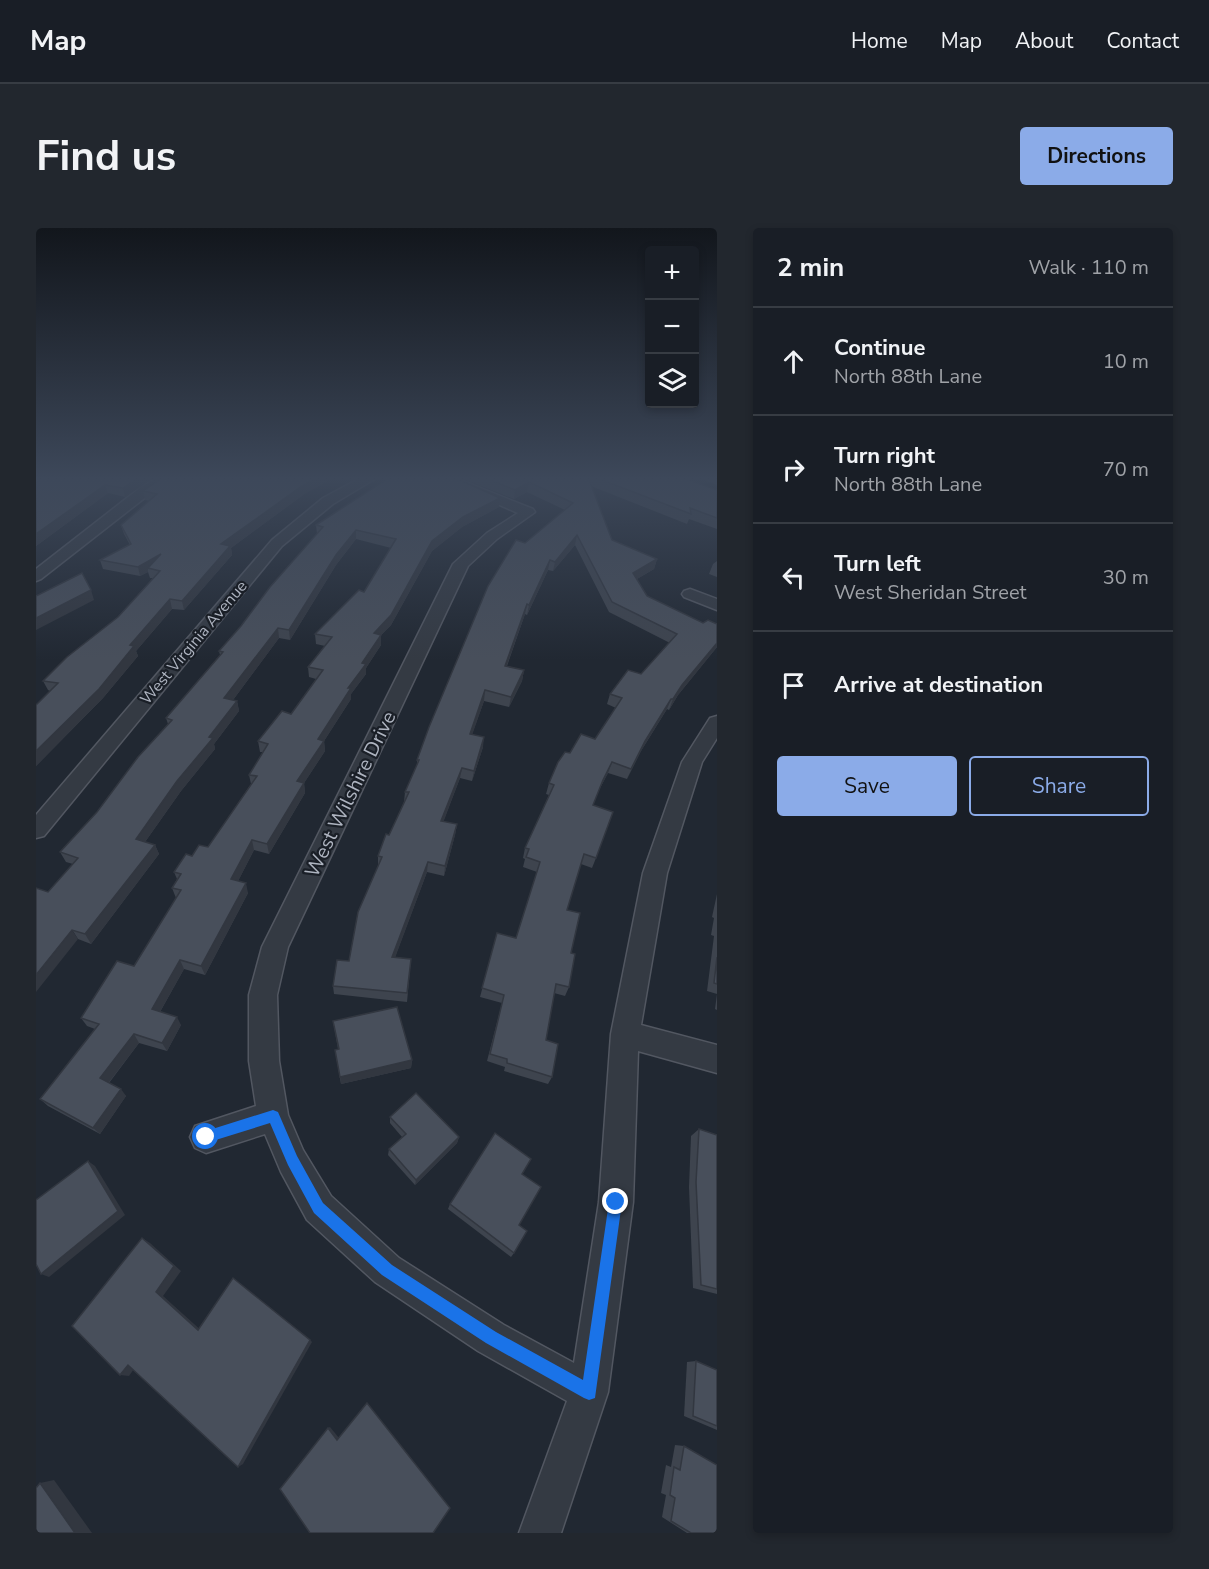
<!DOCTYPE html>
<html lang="en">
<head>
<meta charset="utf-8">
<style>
	:root { --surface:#191e26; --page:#22272e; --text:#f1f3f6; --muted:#9fa2a7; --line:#373c43; --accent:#8babe8 }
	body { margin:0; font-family:"Nunito Sans",sans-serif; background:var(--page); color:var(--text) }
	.controls { position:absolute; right:18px; top:18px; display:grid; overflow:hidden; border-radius:6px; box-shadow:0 3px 9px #0003 }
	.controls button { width:54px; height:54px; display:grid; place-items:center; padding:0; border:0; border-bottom:2px solid var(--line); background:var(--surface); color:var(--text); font:30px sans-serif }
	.stop { position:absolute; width:18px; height:18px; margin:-14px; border:4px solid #1a73e8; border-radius:50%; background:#fff }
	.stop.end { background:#1a73e8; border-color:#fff; box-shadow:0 2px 6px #0008 }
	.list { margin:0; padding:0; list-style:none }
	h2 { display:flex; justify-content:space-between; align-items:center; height:78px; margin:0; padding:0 24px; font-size:26px }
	h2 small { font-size:20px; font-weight:400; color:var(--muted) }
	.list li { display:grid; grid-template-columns:39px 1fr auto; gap:18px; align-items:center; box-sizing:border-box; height:108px; padding:0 24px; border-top:2px solid var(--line) }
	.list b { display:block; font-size:22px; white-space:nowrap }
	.list p { margin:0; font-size:20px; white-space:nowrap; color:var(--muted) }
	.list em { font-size:20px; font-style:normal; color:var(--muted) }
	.actions { display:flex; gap:12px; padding:18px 24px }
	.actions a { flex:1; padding:14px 0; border:2px solid var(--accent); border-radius:6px; text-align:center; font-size:21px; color:var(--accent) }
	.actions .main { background:var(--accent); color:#111 }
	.icon { flex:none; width:33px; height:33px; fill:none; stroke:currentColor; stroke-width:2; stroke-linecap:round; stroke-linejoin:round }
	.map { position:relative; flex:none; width:681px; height:1305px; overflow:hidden; border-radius:6px }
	header { display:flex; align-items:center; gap:36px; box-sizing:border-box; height:84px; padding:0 30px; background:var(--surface); border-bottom:2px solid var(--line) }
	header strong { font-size:28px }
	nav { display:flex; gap:33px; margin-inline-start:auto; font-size:21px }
	.intro { display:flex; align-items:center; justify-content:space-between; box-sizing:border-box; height:144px; padding:0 36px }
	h1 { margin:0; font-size:42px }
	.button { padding:15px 27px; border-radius:6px; background:var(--accent); color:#111; font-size:21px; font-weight:700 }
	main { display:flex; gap:36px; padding:0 36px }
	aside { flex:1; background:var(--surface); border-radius:6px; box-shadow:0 3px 9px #0003 }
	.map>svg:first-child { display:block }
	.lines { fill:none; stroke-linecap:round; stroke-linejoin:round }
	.minor-casing { stroke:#525761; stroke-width:3 }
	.minor { fill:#343a43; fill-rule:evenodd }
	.wall { fill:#3e444e }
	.shaded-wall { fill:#323740 }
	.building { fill:#484f5b; stroke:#323740; stroke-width:1.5 }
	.route { fill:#1a73e8 }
	.labels { text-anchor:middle; stroke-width:4.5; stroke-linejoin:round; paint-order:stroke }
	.far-street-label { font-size:16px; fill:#aeb4c0; stroke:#1a1f27 }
	.street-label { font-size:20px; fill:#aeb4c0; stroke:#1a1f27 }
</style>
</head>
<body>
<header>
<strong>Map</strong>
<nav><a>Home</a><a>Map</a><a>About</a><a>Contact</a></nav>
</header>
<div class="intro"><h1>Find us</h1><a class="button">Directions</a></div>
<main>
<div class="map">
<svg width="681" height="1305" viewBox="0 0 681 1305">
	<rect width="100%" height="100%" fill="#212832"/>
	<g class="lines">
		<g class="minor-casing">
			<g id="minor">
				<path d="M123,249H138L115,265L5,351L0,353V341L105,259Z"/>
				<path d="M326,249H342L297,276L246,318L8,608L0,610V587L236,312L287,270Z"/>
				<path d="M399,249H417L497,281L499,284L461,311L432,338L252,719L241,767L243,833L252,887L267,922L295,968L363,1030L468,1097L538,1135L563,974L575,806L607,645L646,534L674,490L681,488V510L666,534L631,645L605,797L681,817V845L602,823L597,974L572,1164L525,1305H483L531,1173L442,1123L339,1054L271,992L245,944L229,906L170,925L159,920L154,909L159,898L220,878L213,833V767L226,719L417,336L451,305L482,285Z"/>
				<path d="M654,361L681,371V382L648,369L646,366L648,363Z"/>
			</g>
		</g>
		<use href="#minor" class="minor"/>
	</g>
	<g class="wall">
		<path d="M0,249H119L89,269L72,265L0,318Z"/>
		<path d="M423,249H645L681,262V301L653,291L651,296L555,258L576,312L621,331L618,341L601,351L611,368L667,395L681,396V419L642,467L633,482L631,481L605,523L591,551L572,545L563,562L557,577L560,630L556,640L545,636L531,682L535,725L533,759L529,768L518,765L510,812L516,849L512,856L468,843L469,839L451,833L466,775L444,769L461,705L480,710L501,644L487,639L489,631L487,630L489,620L513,567L510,566L513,555L534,525L559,511L580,480L571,476L574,466L605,446L634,415L573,384L539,317L517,343L512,342L491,387L489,386L471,438L488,442L486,453L473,479L448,473L436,506L447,519L436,553L424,550L407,594L421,596L419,607L408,648L391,644L359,729L375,731L371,774L298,766L297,758L313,733L342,638V628L353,607L368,574L369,564L381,537V532L489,315L529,282L491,264L478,271Z"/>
		<path d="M660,249H681V257Z"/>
		<path d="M107,263L267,267L195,320L196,327L148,382L136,381L100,423L102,428L67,470L0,538V477L14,463L12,462L7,453L82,389L117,350H114L112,344L104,348L67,341L64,332L94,317L88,306L85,297L113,273L109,272Z"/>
		<path d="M463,279L426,299L396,323L355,397L345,407V417L330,440V446L315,466V471L288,513L289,523L268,555L269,565L233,626L218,622L202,653L212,665L169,747L148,741L124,784L145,797L131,823L103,815L73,855L90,868L64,906L12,878L4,871L59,801L51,798L45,790L98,738L140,670L136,660L141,651L138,644L156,628L172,619L215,556L213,547L227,524H224L222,513L255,486L280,451L273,449L272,439L289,418L280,416L279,406L328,364L355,320L320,311L300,337L254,412L243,410L197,472L201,473L203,483L178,516L179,521L145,563L109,614L119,617L123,626L55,716L42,711L12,664L37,636L30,634L24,624L61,584L132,496L130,490L184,427L183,423L205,398L281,306L280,297Z"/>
		<path d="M681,333V349L673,346L677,336Z"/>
		<path d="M681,666V782L679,781L681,766L671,763L678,708L675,707L678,690L676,689Z"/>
		<path d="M297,793L376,832L375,840L305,856L300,829L299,822L302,821Z"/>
		<path d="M354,889L423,909L421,915L379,957L352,927L353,921L366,909L354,895Z"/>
		<path d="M663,901L681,907V1066L657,1060L653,959L655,908Z"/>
		<path d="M486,946L483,997L478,1025L475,1029L412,981L414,976Z"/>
		<path d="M660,1133L681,1142V1202L648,1188L651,1134Z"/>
		<path d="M639,1217L648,1218L681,1305H651L626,1289L630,1267L625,1265L630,1237L635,1239Z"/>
	</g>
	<g class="shaded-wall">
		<path d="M103,249H119L89,269L87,260Z"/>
		<path d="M283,249H299L267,267L195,320L196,327L148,382L146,373L185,316L266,258Z"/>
		<path d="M493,254L491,264L478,271L479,262Z"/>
		<path d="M69,257L72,265L0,318V306Z"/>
		<path d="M464,270L463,279L426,299L396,323L355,397L345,407V417L330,440V446L315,466V471L288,513L289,523L268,555L269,565L233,626L231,616L282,511L326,435L338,405L396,313L427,289Z"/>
		<path d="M320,302V311L300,337L254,412L253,402L300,327Z"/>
		<path d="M541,307L539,317L517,343L519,334Z"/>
		<path d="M125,326L112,340V344L104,348L102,339Z"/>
		<path d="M621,331L618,341L594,355L597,345Z"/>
		<path d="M514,332L512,342L491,387L493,377Z"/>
		<path d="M55,362L58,372L0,402V390Z"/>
		<path d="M134,371L136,381L100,423L102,428L67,470L0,538V523Z"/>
		<path d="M491,376L489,386L467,448L469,438Z"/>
		<path d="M242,400L243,410L191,480L188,470Z"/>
		<path d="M681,415V419L642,467L633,482L637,471L646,457Z"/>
		<path d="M488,442L486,453L473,479L475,469Z"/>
		<path d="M449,462L448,473L433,516L434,506Z"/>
		<path d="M635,471L631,481L605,523L591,551L609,513Z"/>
		<path d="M201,473L203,483L178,516L179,521L145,563L104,621L100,611L173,509Z"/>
		<path d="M448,509L447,519L436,553L438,543Z"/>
		<path d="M576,534L572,545L563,562L567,552Z"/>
		<path d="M426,540L424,550L404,603L405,593Z"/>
		<path d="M421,596L419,607L408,648L409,638Z"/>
		<path d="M216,612L218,622L198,661L195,651Z"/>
		<path d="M119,617L123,626L55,716L49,706Z"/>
		<path d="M392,634L391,644L356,738V729Z"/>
		<path d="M210,655L212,665L169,747L165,738Z"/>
		<path d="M36,702L42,711L0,764V747Z"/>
		<path d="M144,732L148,741L121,789L116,781Z"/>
		<path d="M141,789L145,797L131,823L126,815Z"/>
		<path d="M98,806L103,815L70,858L64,850Z"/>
		<path d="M376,832L375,840L305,856L304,849Z"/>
		<path d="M85,861L90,868L64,906L57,900Z"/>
		<path d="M423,909L421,915L379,957L380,952Z"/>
		<path d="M52,933L59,938L89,987L13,1049L5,1046Z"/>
		<path d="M106,1010L114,1015L145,1043L127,1068L168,1105L162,1102L120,1064Z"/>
		<path d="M274,1112L276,1114L207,1236L202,1239Z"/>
		<path d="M92,1137L100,1138L93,1148L84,1147Z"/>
		<path d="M294,1199L303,1210L301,1212L292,1200Z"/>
		<path d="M18,1252L56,1305H39L4,1255Z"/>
	</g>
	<g class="building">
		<path d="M0,249H103L87,260L69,257L0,306Z"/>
		<path d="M127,249H283L266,258L185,316L194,318L146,373L134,371L94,417L98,418L63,461L0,523V477L22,455L7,453L31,429L82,389L124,343L112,340L125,326L102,339L64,332L95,316L85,297L121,266L107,263Z"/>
		<path d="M354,249H417L464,270L427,289L396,313L355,387L338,405L345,407L326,435L330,436L312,460H315L282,511L288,513L261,553L268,555L231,616L216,612L195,651L210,655L165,738L144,732L116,781L141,789L126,815L98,806L64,850L85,861L57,900L4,871L63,796L45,790L81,733L98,738L145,662L136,660L145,646L138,644L150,626L156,628L163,617L172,619L221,548L213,547L232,516L222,513L246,483L255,486L287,442L272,439L296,409L279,406L323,362L328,364L360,311L320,302L300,327L253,402L242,400L188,470L201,473L173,509L177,510L141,553L100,611L119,617L49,706L36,702L0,747V660L12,664L42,630L24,624L61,584L102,529L136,492L130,490L187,424L183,423L205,398L234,359L287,299L280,297Z"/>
		<path d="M447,249H552L576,312L621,331L597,345L611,368L667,395L672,392L681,396V415L646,457L637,471H635L609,513L595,541L576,534L567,552L557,577L577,584L560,630L548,626L531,682L544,685L535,725L539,726L533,759L520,756L510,812L522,816L516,849L471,835V831L454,826L468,767L446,760L461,705L480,710L504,634L490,629L493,621L489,620L518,557L513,555L522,534L529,524L534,525L545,506L559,511L586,470L574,466L592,442L605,446L641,406L576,374L541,307L519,334L514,332L493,377L491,376L469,438L488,442L475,469L449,462L434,506L448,509L438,543L426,540L405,593L421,596L409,638L392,634L356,729L375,731L371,765L297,758L301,732L313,733L322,684L346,629L342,628L350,606L353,607L373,564H369L383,532H381L393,499L452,358L480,312L489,315L537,275L493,254L479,262Z"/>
		<path d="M558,249H645L681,262V290L654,280L655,286Z"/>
		<path d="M46,345L55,362L0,390V368Z"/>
		<path d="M681,729V756L678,755Z"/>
		<path d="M361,779L376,832L304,849L299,822L303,821L297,793Z"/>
		<path d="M380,865L423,909L380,952L353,921L370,906L354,889Z"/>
		<path d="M663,901L681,907V1061L665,1057L660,954Z"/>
		<path d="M459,905L495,931L486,946L505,959L483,997L491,1003L478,1025L414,976Z"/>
		<path d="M52,933L82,983L5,1046L0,1036V972Z"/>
		<path d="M106,1010L138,1038L120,1064L162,1102L197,1050L274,1112L202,1239L92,1137L84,1147L36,1098Z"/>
		<path d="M660,1133L681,1142V1198L657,1188Z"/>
		<path d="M331,1175L414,1280L397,1305H274L244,1261L292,1200L301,1212Z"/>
		<path d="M648,1218L681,1237V1305H655L635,1293L639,1270L634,1267L638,1239L644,1242Z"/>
		<path d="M4,1255L39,1305H0V1260Z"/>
	</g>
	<linearGradient id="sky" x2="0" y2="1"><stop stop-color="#12161c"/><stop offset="0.58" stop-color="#3d485a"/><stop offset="1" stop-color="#3d485a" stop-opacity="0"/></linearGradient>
	<rect width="681" height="432" fill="url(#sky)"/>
	<path class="route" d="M237,882L242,884L261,928L287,975L356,1037L460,1104L547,1152L573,974L575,969L580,968L585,969L586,974L559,1170L553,1172L548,1170L450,1115L346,1047L278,985L252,937L234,895L170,915L165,913L163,909L165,905L170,903Z"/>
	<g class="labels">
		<g class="far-street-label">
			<text transform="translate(157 414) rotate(-50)" y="6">West Virginia Avenue</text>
		</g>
		<g class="street-label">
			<text transform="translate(314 566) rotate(-64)" y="7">West Wilshire Drive</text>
		</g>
	</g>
</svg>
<div class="controls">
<button>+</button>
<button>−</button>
<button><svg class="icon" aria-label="layers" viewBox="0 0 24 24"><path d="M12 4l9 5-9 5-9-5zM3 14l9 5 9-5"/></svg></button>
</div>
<div class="stop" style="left:170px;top:909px"></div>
<div class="stop end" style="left:580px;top:974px"></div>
</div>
<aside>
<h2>2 min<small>Walk · 110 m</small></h2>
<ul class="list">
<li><svg class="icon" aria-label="ahead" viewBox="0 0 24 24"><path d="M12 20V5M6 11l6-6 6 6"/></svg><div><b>Continue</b><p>North 88th Lane</p></div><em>10 m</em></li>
<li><svg class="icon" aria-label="right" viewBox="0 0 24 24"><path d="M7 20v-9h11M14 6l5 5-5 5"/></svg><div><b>Turn right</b><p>North 88th Lane</p></div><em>70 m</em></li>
<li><svg class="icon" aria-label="left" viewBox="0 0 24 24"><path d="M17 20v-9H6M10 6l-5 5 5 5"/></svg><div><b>Turn left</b><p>West Sheridan Street</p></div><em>30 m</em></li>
<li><svg class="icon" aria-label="arrive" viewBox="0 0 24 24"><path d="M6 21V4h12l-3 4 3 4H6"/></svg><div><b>Arrive at destination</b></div></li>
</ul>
<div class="actions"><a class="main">Save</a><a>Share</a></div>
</aside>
</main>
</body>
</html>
